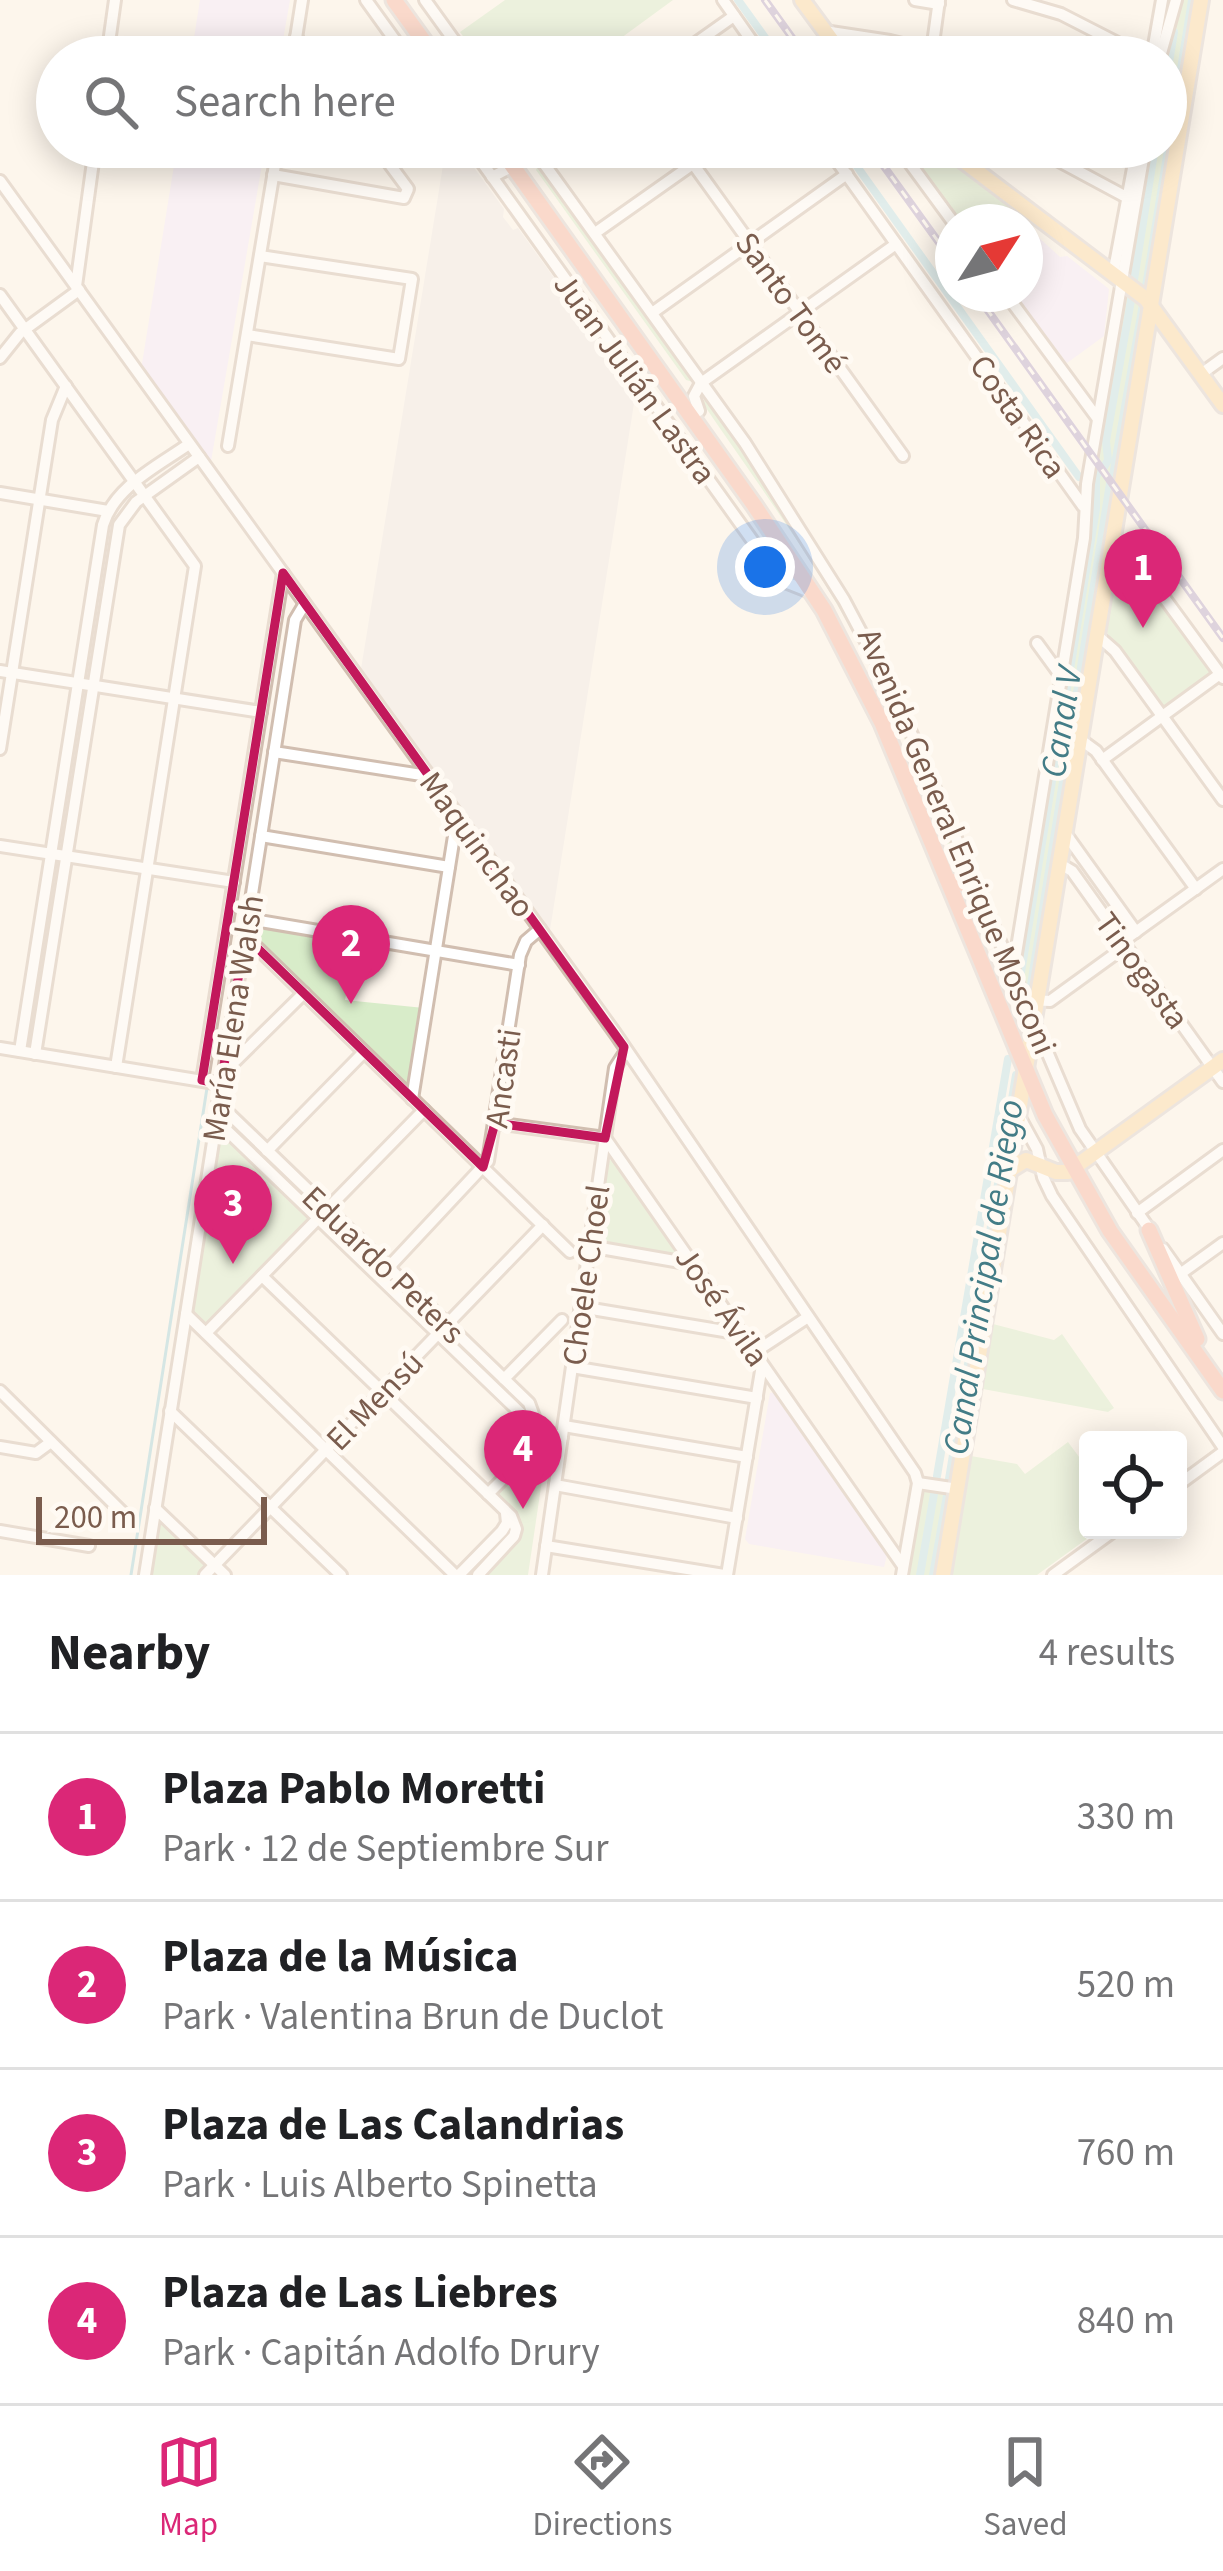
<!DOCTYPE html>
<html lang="en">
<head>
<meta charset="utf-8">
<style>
	:root { --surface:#fff; --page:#f6f6f6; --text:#202124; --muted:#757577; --line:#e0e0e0; --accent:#db2777 }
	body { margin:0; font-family:"Source Sans 3",sans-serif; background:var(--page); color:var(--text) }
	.controls { position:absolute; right:36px; bottom:36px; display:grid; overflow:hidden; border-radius:12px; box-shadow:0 6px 30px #0003 }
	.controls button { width:108px; height:108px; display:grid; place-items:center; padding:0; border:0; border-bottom:3px solid var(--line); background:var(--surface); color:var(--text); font:60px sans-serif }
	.compass { position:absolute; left:935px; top:204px; width:108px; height:108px; border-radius:50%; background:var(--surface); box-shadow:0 6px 30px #0003; rotate:54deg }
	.scale { position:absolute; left:36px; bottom:30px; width:231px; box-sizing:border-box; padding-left:12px; border:6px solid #7a5c4d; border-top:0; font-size:33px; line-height:42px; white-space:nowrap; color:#7a5c4d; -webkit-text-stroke:9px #fffaf3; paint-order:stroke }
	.you { position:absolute; left:765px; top:567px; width:42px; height:42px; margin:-30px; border:9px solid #fff; border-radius:50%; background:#1a73e8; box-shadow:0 0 0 18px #1a73e833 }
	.badge { display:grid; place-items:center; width:78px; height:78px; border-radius:50%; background:var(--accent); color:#fff; font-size:39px; font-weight:700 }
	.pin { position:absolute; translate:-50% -99px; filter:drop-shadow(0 3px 6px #0008) }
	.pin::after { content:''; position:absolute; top:63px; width:42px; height:36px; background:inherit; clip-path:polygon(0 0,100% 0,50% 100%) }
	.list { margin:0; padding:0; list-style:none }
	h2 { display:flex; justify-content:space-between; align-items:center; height:156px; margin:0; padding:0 48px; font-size:51px }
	h2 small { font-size:39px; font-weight:400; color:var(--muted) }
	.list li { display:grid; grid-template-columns:78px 1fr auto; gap:36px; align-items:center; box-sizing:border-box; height:168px; padding:0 48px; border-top:3px solid var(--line) }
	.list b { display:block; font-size:45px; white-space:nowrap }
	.list p { margin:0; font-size:39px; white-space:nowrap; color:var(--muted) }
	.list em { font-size:39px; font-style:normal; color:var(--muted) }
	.icon { flex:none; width:66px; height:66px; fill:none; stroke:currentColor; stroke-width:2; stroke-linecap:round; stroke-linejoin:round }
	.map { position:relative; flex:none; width:1223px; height:1575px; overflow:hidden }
	.search { position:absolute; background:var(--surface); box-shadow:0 6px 30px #0003; left:36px; right:36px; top:36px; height:132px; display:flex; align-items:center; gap:30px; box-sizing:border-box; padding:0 42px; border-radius:66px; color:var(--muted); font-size:45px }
	.sheet { height:828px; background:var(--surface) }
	nav { display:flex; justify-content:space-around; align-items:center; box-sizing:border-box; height:168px; border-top:3px solid var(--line); background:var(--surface); font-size:33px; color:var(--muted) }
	nav a { display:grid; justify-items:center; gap:6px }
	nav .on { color:var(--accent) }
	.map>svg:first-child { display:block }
	.industrial { fill:#efe9e4 }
	.education { fill:#f3e8fa }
	.green { fill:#d8ecc9 }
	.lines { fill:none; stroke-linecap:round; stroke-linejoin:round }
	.stream { stroke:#a5d3da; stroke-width:3 }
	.canal { stroke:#bfe3e8; stroke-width:8 }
	.minor-casing { stroke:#d1beb0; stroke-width:16 }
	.major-casing { stroke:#dad1cd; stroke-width:20 }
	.highway-casing { stroke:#dad1cd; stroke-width:21 }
	.minor { stroke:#fff; stroke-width:10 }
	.major { stroke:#fbd9a5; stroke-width:14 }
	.highway { stroke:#f7b7a3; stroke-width:15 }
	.rail-casing { stroke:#b9a8c9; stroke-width:8 }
	.rail { stroke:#fffaf3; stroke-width:3; stroke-dasharray:9; stroke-linecap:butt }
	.marked { fill:none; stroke:#c2185b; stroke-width:9; stroke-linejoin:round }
	.labels { text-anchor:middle; stroke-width:10; stroke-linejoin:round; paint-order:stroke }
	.street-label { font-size:33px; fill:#7a5c4d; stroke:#fffaf3 }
	.water-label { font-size:36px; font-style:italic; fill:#437c86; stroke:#fffaf3 }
</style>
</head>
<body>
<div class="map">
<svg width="1223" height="1575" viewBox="0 0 1223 1575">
	<rect width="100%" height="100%" fill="#fdf6ec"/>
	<path class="industrial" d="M446,147H459L504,209L503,217L513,230L518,228L636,391L550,930L361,669Z"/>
	<g class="education">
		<path d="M200,0H290L280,57H191Z"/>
		<path d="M177,147H265L210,467L141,370Z"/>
		<path d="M1025,225L1060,257L1067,256L1109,289L1104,336L1067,363L1014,294H1025Z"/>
		<path d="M775,1392L887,1555L884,1567L749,1544L745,1539L770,1393Z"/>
	</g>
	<g class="green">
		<path d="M505,0H673L595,57H478L460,32Z"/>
		<path d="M1181,0H1197L1148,290L1133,281L1129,272L1150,147H1166L1165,57Z"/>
		<path d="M930,147L1018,212L1003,222H957L913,157L918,148Z"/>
		<path d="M539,164L695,379L693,382L686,380L536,170Z"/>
		<path d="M1127,292L1145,305L1036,990L1031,995L1018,975L1122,294Z"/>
		<path d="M704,392L780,498L877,665L968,879L961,877C927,796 897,712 854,634C810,554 755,480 704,405Z"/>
		<path d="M1122,546L1211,673L1164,709L1105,630L1117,549Z"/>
		<path d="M258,925L357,941L345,1000L424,1008L410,1088L249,933L252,926Z"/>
		<path d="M228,1135L310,1219L206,1325L195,1316L191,1306L218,1142L221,1137Z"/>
		<path d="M613,1158L683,1258L596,1242L606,1164Z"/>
		<path d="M993,1324L1054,1340L1062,1334L1114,1408L1108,1412L983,1389Z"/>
		<path d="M548,1440L528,1575H481L514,1541L518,1520L499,1497V1489L543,1441Z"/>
		<path d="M1068,1442L1088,1469V1530H1099L1037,1575H952L971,1456L1017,1464L1025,1474Z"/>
		<path d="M928,1490L950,1495L939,1575H907L921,1494Z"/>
		<path d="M161,1520L207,1562L199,1575H150Z"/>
	</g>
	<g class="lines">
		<g class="stream">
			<path d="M209,1074L242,866"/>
			<path d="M131,1575L207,1088"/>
		</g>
		<g class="canal">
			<path d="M738,0L779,57"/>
			<path d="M1166,81L1174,32"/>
			<path d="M843,147L1079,477"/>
			<path d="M1134,280L1155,147"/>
			<path d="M1146,286L1192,0"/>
			<path d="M1103,469L1108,460L1106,441L1132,295"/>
			<path d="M1112,481L1143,304"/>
			<path d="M1021,973L1096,509V476L1100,471"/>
			<path d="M1030,991L1110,483"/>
			<path d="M937,1476L1008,1059"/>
			<path d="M949,1479L1016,1075"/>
			<path d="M920,1575L934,1494"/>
			<path d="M933,1575L947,1495"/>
		</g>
		<g class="minor-casing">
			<g id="minor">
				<path d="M366,0L407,57"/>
				<path d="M425,0L466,57"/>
				<path d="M723,0L763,57"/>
				<path d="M915,0L939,4"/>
				<path d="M1013,0L1061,14L1145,57"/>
				<path d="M824,31L890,41L956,57"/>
				<path d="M296,37L311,57"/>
				<path d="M932,51L939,0"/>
				<path d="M107,57L115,0"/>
				<path d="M293,57L302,0"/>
				<path d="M676,57L734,16"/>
				<path d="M1152,57L1162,0"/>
				<path d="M1160,57L1176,0"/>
				<path d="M471,147L777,575L785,582L813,593"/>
				<path d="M532,147L745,443L844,600L898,702L1080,1129L1152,1233"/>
				<path d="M681,147L903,456"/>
				<path d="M827,147L1083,506"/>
				<path d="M898,147L953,222"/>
				<path d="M1033,147L1128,198"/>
				<path d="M273,175L404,198L408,189L377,147"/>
				<path d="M492,177L550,147"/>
				<path d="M0,181L615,1033L915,1473L918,1483"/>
				<path d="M595,233L717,147"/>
				<path d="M1113,275L1137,147"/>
				<path d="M76,286L95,147"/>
				<path d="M1006,294L1098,419"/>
				<path d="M0,295L195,566L116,1067"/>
				<path d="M652,313L847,174"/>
				<path d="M247,335L399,359L412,279L260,256"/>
				<path d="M0,358L20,333L79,290"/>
				<path d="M1201,374L1223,358"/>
				<path d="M699,411L694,396L701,383L896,244"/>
				<path d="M228,446L278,147"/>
				<path d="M0,493L108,511"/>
				<path d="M1114,536L1130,551L1223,678"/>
				<path d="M1098,636L1115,651L1223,800"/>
				<path d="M1037,643L1061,676"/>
				<path d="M0,671L261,712"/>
				<path d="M1081,740L1096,751L1196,889"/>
				<path d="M0,749L52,420L66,386"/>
				<path d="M274,752L428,776"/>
				<path d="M1102,760L1220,674"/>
				<path d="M1065,833L1136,932"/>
				<path d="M261,836L449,867"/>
				<path d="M0,846L234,882"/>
				<path d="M1060,864L1072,871L1223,1082"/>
				<path d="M248,919L519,965"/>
				<path d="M245,936L570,1252"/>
				<path d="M1123,941L1223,869"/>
				<path d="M1013,972L1084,538L1087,484L1145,147"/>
				<path d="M1031,1000L1050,1001L1126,946"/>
				<path d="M0,1048L221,1084"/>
				<path d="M20,1051L103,525C115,486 158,466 189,444"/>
				<path d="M35,1054L119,525L136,502L199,457"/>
				<path d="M225,1071L304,993"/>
				<path d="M202,1080L283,573"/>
				<path d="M412,1099L454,836L462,822"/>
				<path d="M218,1103L529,1403L538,1428"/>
				<path d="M1020,1118L1037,1149L1043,1177L1052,1196L1223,1447"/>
				<path d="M216,1120L536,1428L562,1437"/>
				<path d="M495,1123L605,1138L903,1566"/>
				<path d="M267,1151L364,1052"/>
				<path d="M1137,1213L1223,1150"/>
				<path d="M589,1246L692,1264"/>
				<path d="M1163,1249L1223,1334"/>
				<path d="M388,1268L488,1161L520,955L526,941L540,929"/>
				<path d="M1180,1274L1223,1243"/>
				<path d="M262,1276L511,1516L516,1529L514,1536L478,1575"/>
				<path d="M580,1307L742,1334"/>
				<path d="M186,1314L455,1575"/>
				<path d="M206,1333L424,1110"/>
				<path d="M755,1352L808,1317"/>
				<path d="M572,1367L757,1398"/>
				<path d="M504,1379L562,1320"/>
				<path d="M0,1391L128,1518"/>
				<path d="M170,1411L341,1575"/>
				<path d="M564,1426L747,1457"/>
				<path d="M0,1447L36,1453L51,1442"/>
				<path d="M918,1483L958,1489"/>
				<path d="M555,1485L737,1518"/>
				<path d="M1178,1485L1223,1452"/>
				<path d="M488,1494L531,1451L542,1433"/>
				<path d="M155,1508L225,1575"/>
				<path d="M0,1531L89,1546"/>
				<path d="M546,1546L724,1575"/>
				<path d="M145,1575L295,620L304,605"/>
				<path d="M205,1575L543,1225"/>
				<path d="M459,1575L502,1531L507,1523L506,1513"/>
				<path d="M542,1575L615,1068L626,1051"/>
				<path d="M727,1575L762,1365"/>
				<path d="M902,1575L918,1483"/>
				<path d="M1053,1575L1115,1530"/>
			</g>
		</g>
		<g class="major-casing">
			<g id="major">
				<path d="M802,0L844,57"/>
				<path d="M945,147L1146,299L1223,405"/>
				<path d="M1010,1170L1026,1160L1056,1172H1068L1223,1060"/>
				<path d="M943,1575L1201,0"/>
			</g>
		</g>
		<g class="highway-casing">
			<g id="highway">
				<path d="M394,0L435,57"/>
				<path d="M499,147L754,505L824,610L882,723L1045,1115L1110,1231L1223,1391"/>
				<path d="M956,881L970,886L980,898"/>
				<path d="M1149,1230L1197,1339"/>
			</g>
		</g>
		<use href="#minor" class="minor"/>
		<use href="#major" class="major"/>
		<use href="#highway" class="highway"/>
		<g class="rail-casing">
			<g id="rail">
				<path d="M765,0L806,57"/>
				<path d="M870,147L953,262"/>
				<path d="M976,294L1223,638"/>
			</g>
		</g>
		<use href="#rail" class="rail"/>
	</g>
	<path d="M0 0H1223V1575H0ZM283,573L624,1047L605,1138L495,1123L483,1167L245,936L221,1084L202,1080Z" fill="#fdf6ec" fill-opacity=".55" fill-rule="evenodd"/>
	<path class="marked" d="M283,573L624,1047L605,1138L495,1123L483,1167L245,936L221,1084L202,1080Z"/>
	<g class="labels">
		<g class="street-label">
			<text transform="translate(792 302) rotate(54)" y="12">Santo Tomé</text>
			<text transform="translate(636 378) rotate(54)" y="12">Juan Julián Lastra</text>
			<text transform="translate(1019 416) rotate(55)" y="12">Costa Rica</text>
			<text transform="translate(958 841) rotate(67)" y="12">Avenida General Enrique Mosconi</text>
			<text transform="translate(478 844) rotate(54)" y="12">Maquinchao</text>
			<text transform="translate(1143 970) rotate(54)" y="12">Tinogasta</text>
			<text transform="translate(232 1018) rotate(-81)" y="12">María Elena Walsh</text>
			<text transform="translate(502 1078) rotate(-82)" y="12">Ancasti</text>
			<text transform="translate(384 1264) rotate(44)" y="12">Eduardo Peters</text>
			<text transform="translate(585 1275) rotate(-82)" y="12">Choele Choel</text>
			<text transform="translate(723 1306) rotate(55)" y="12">José Ávila</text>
			<text transform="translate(374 1400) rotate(-46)" y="12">El Mensú</text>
		</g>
		<g class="water-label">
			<text transform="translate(1060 722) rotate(-81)" y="13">Canal V</text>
			<text transform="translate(982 1277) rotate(-81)" y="13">Canal Principal de Riego</text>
		</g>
	</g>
</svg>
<div class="controls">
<button><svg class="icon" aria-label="locate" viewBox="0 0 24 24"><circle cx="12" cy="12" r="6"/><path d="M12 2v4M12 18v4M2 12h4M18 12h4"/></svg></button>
</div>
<svg class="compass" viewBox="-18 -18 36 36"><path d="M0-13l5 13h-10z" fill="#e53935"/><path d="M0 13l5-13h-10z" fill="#757577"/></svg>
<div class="scale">200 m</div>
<div class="you"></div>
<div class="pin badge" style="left:1143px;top:628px">1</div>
<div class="pin badge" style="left:351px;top:1004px">2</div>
<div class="pin badge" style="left:233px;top:1264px">3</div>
<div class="pin badge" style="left:523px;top:1509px">4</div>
<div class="search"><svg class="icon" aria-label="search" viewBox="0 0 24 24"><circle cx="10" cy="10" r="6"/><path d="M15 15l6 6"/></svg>Search here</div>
</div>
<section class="sheet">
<h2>Nearby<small>4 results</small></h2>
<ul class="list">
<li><span class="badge">1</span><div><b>Plaza Pablo Moretti</b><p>Park · 12 de Septiembre Sur</p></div><em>330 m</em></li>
<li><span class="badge">2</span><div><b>Plaza de la Música</b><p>Park · Valentina Brun de Duclot</p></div><em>520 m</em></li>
<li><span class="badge">3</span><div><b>Plaza de Las Calandrias</b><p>Park · Luis Alberto Spinetta</p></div><em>760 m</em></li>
<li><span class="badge">4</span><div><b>Plaza de Las Liebres</b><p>Park · Capitán Adolfo Drury</p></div><em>840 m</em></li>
</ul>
</section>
<nav>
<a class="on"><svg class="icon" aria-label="map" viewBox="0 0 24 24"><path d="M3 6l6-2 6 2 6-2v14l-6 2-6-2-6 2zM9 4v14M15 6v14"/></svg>Map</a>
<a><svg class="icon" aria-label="directions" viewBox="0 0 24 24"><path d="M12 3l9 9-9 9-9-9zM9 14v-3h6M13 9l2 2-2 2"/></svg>Directions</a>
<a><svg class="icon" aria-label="saved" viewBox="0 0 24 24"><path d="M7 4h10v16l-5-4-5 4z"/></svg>Saved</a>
</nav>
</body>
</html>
